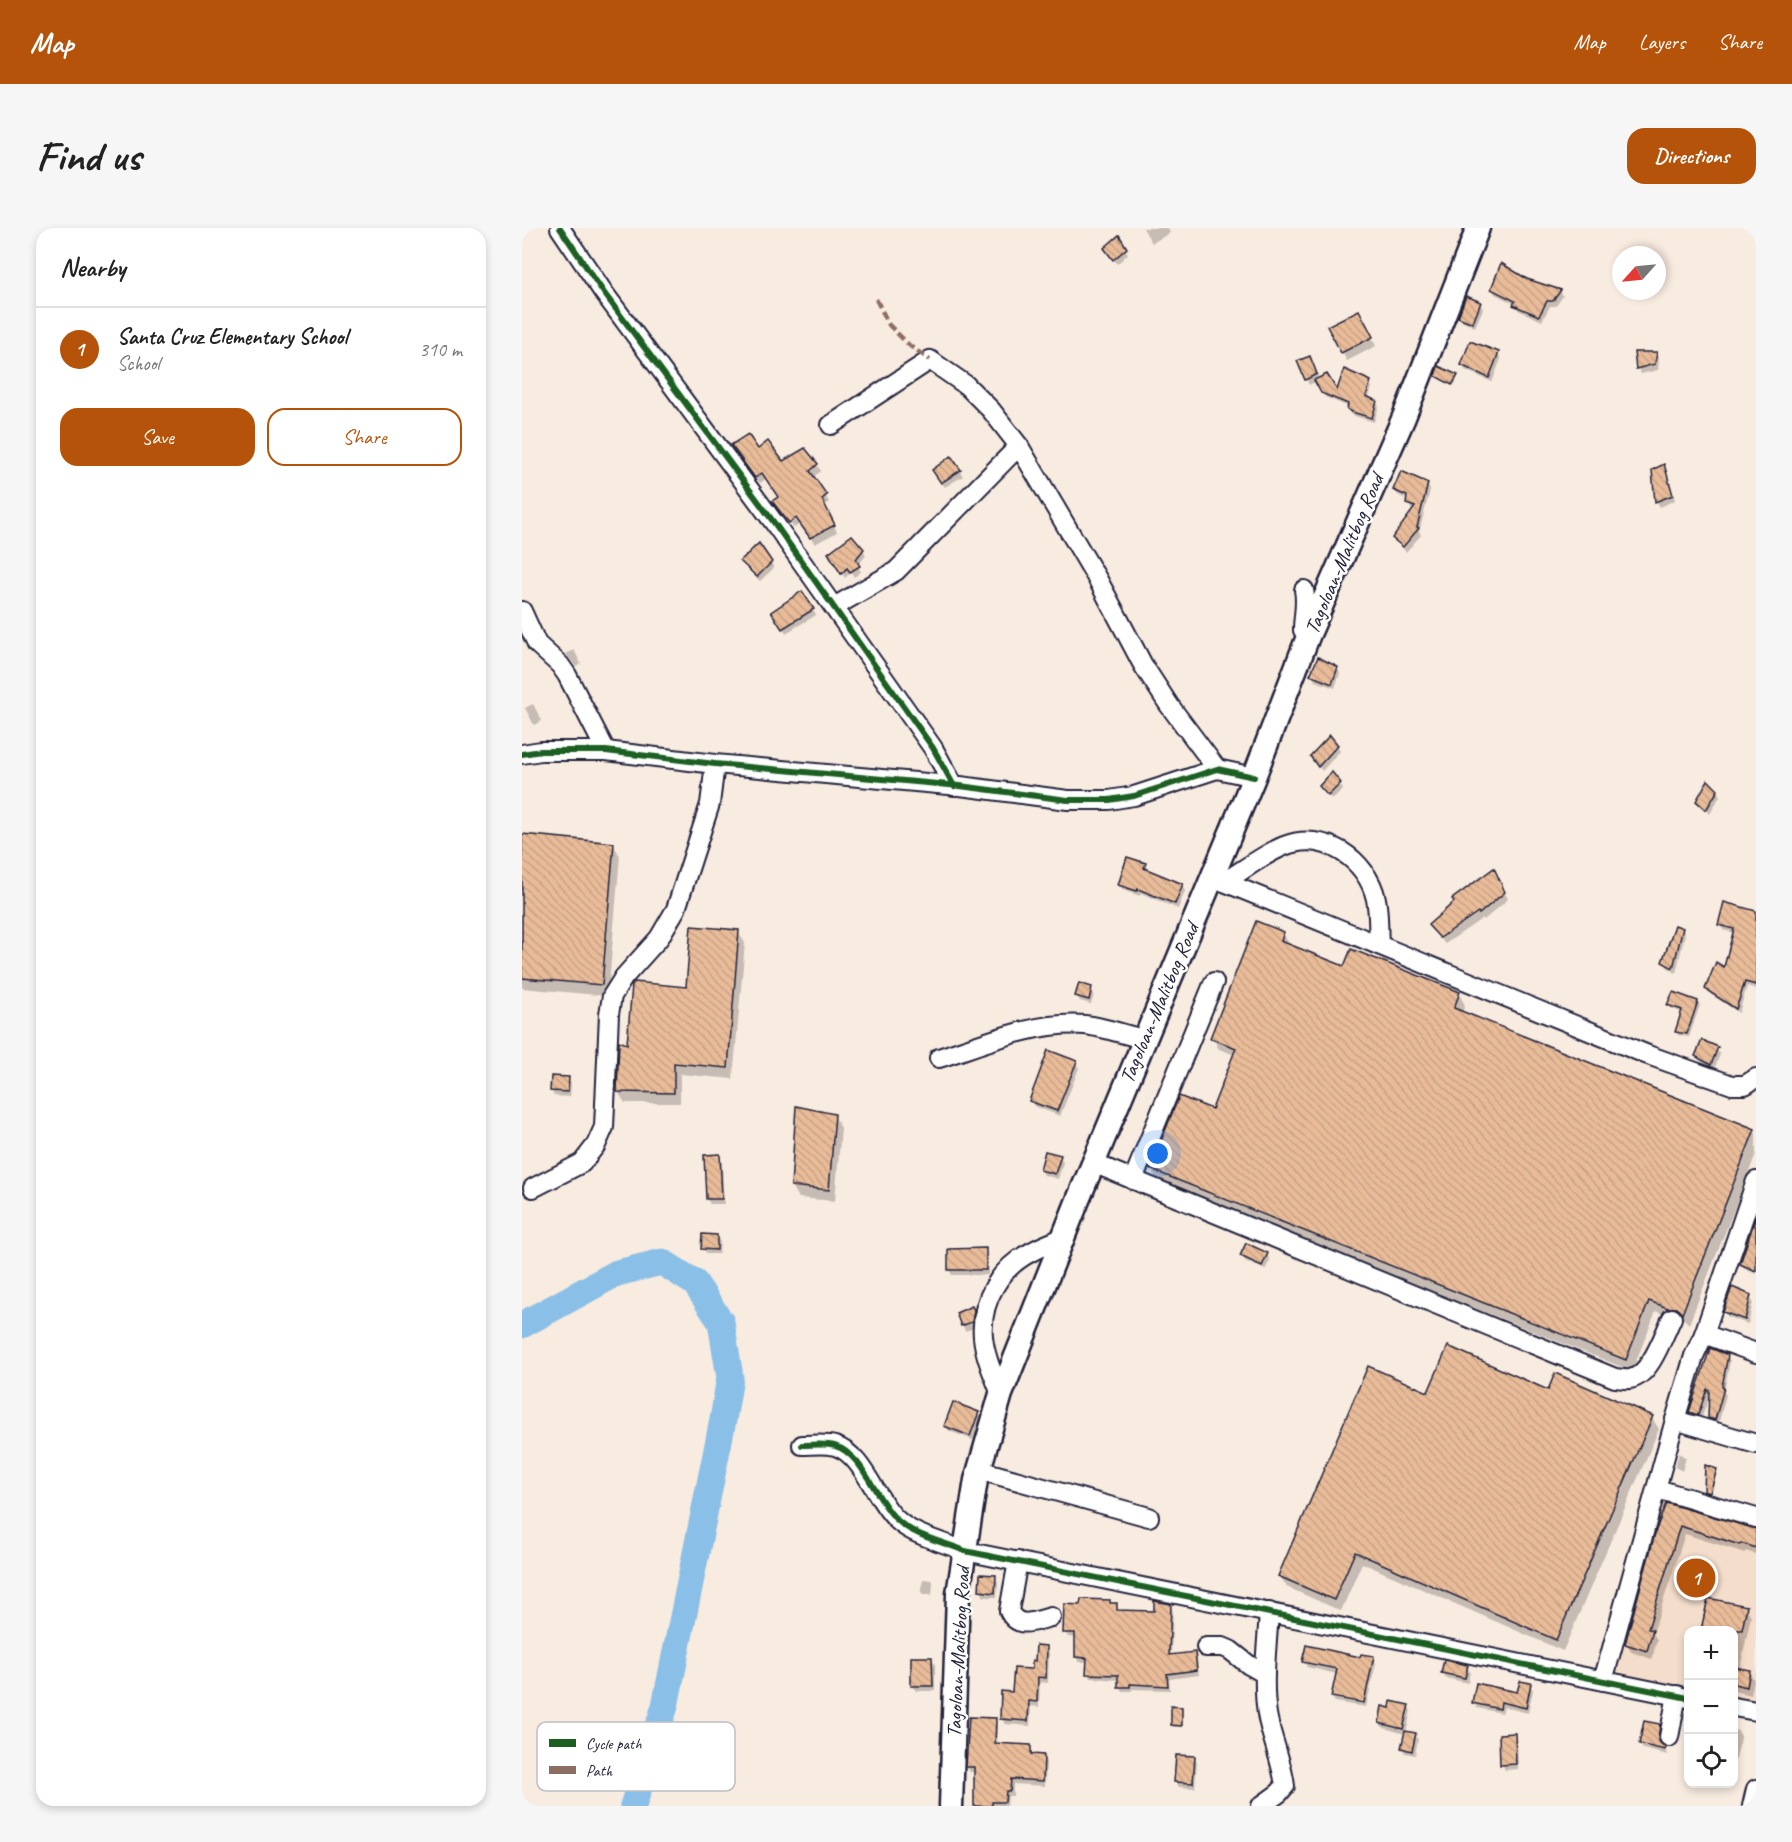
<!DOCTYPE html>
<html lang="en">
<head>
<meta charset="utf-8">
<style>
	:root { --surface:#fff; --page:#f6f6f6; --text:#222; --muted:#767676; --line:#e0e0e0; --accent:#b45309 }
	body { margin:0; font-family:Caveat,sans-serif; background:var(--page); color:var(--text) }
	.controls { position:absolute; right:18px; bottom:18px; display:grid; overflow:hidden; border-radius:12px; box-shadow:0 3px 9px #0003 }
	.controls button { width:54px; height:54px; display:grid; place-items:center; padding:0; border:0; border-bottom:2px solid var(--line); background:var(--surface); color:var(--text); font:30px sans-serif }
	.compass { position:absolute; left:1090px; top:18px; width:54px; height:54px; border-radius:50%; background:var(--surface); box-shadow:0 3px 9px #0003; rotate:243deg }
	.you { position:absolute; left:636px; top:926px; width:21px; height:21px; margin:-15px; border:4px solid #fff; border-radius:50%; background:#1a73e8; box-shadow:0 0 0 9px #1a73e833 }
	.badge { display:grid; place-items:center; width:39px; height:39px; border-radius:50%; background:var(--accent); color:#fff; font-size:20px; font-weight:700 }
	.pin { position:absolute; translate:-50% -50%; border:3px solid #fff; box-shadow:0 2px 6px #0006 }
	.list { margin:0; padding:0; list-style:none }
	h2 { display:flex; justify-content:space-between; align-items:center; height:78px; margin:0; padding:0 24px; font-size:26px }
	h2 small { font-size:20px; font-weight:400; color:var(--muted) }
	.list li { display:grid; grid-template-columns:39px 1fr auto; gap:18px; align-items:center; box-sizing:border-box; height:84px; padding:0 24px; border-top:2px solid var(--line) }
	.list b { display:block; font-size:22px; white-space:nowrap }
	.list p { margin:0; font-size:20px; white-space:nowrap; color:var(--muted) }
	.list em { font-size:20px; font-style:normal; color:var(--muted) }
	.actions { display:flex; gap:12px; padding:18px 24px }
	.actions a { flex:1; padding:14px 0; border:2px solid var(--accent); border-radius:18px; text-align:center; font-size:21px; color:var(--accent) }
	.actions .main { background:var(--accent); color:#fff }
	.icon { flex:none; width:33px; height:33px; fill:none; stroke:currentColor; stroke-width:2; stroke-linecap:round; stroke-linejoin:round }
	.map { position:relative; flex:none; width:1234px; height:1578px; overflow:hidden; border-radius:18px }
	header { display:flex; align-items:center; gap:36px; box-sizing:border-box; height:84px; padding:0 30px; background:var(--accent); color:#fff }
	header strong { font-size:28px }
	nav { display:flex; gap:33px; margin-inline-start:auto; font-size:21px }
	.intro { display:flex; align-items:center; justify-content:space-between; box-sizing:border-box; height:144px; padding:0 36px }
	h1 { margin:0; font-size:42px }
	.button { padding:15px 27px; border-radius:18px; background:var(--accent); color:#fff; font-size:21px; font-weight:700 }
	main { display:flex; gap:36px; padding:0 36px }
	aside { flex:1; background:var(--surface); border-radius:18px; box-shadow:0 3px 9px #0003 }
	.map>svg:first-child { display:block }
	.built { fill:#f4ddcb }
	.shadow { fill:#0003 }
	.lines { fill:none; stroke-linecap:round; stroke-linejoin:round }
	.river { stroke:#8ac0e7; stroke-width:27 }
	.building { fill:url(#building-back-hatch); stroke:#22223b; stroke-width:1.5 }
	.minor-casing { stroke:#22223b; stroke-width:22 }
	.major-casing { stroke:#22223b; stroke-width:27 }
	.minor { stroke:#fff; stroke-width:18 }
	.major { stroke:#fff; stroke-width:22 }
	.quiet { stroke:#8d6e63; stroke-width:4.5; stroke-dasharray:9 4.5; stroke-linecap:butt }
	.cycleway-casing { stroke:#fff; stroke-width:10 }
	.cycleway { stroke:#1b5e20; stroke-width:6 }
	.labels { text-anchor:middle; stroke-width:5; stroke-linejoin:round; paint-order:stroke }
	.street-label { font-size:21px; fill:#22223b; stroke:#fff }
	.key { fill:#fff; stroke:#bdbdc4; stroke-width:1.5 }
	.key-label { font-size:16px; fill:#22223b }
</style>
</head>
<body>
<header>
<strong>Map</strong>
<nav><a>Map</a><a>Layers</a><a>Share</a></nav>
</header>
<div class="intro"><h1>Find us</h1><a class="button">Directions</a></div>
<main>
<aside>
<h2>Nearby<small></small></h2>
<ul class="list">
<li><span class="badge">1</span><div><b>Santa Cruz Elementary School</b><p>School</p></div><em>310 m</em></li>
</ul>
<div class="actions"><a class="main">Save</a><a>Share</a></div>
</aside>
<div class="map">
<svg width="1234" height="1578" viewBox="0 0 1234 1578">
	<defs>
		<pattern id="building-back-hatch" width="6" height="6" patternUnits="userSpaceOnUse" patternTransform="scale(1.5)"><rect width="6" height="6" fill="#e9bc99"/><path d="M-1 5l2 2M0 0l6 6M5-1l2 2" fill="none" stroke="#c8a185"/></pattern>
	</defs>
	<rect width="100%" height="100%" fill="#f8ebe0"/>
	<filter id="ink" filterUnits="userSpaceOnUse"><feTurbulence type="fractalNoise" baseFrequency=".0167" numOctaves="2"/><feDisplacementMap in="SourceGraphic" scale="12" xChannelSelector="R" yChannelSelector="G"/><feConvolveMatrix kernelMatrix="1 2 1 2 8 2 1 2 1" color-interpolation-filters="sRGB"/></filter>
	<g filter="url(#ink)">
		<path class="built" d="M1139,1266L1234,1298V1473L1212,1469V1402H1166V1460L1089,1444Z"/>
		<g class="shadow">
			<path d="M621,0H646L648,5L630,15Z"/>
			<path d="M597,9L606,26L595,36L587,25Z"/>
			<path d="M1004,53L1038,63L1041,68L1034,78H1028L1020,93L996,82L993,76L973,66L970,61Z"/>
			<path d="M958,75L961,81L953,99L941,94L937,89Z"/>
			<path d="M841,92L854,118L825,133L820,124Z"/>
			<path d="M976,125L979,131L970,154L943,142L940,137Z"/>
			<path d="M1134,125L1137,130L1136,142L1119,146L1116,140Z"/>
			<path d="M777,134L791,135L797,152L815,166L847,154L850,159L847,170L854,174L857,178L852,194L833,188L829,186L827,179L803,169L795,153L787,157Z"/>
			<path d="M914,148H935L936,150L932,158Z"/>
			<path d="M236,223L260,235L295,237L299,243L291,249L307,274L303,278L315,304L293,316L279,295L272,300L256,280L258,270L245,250L238,255L214,224Z"/>
			<path d="M428,231L441,248L423,259L415,248Z"/>
			<path d="M1142,238L1153,272L1138,279L1135,274L1132,243Z"/>
			<path d="M905,256L908,262L897,304L899,307L884,324L872,310L892,282L889,281L886,272L876,267L873,262Z"/>
			<path d="M341,322L344,327L336,338L339,344L332,349L329,344L323,350L307,326Z"/>
			<path d="M219,334L249,335L252,340L238,353Z"/>
			<path d="M280,365L294,387L264,405L251,385Z"/>
			<path d="M52,422L59,436L54,439L44,426Z"/>
			<path d="M815,440L818,445L813,460L793,453L790,447Z"/>
			<path d="M11,476L20,493L12,497L3,480Z"/>
			<path d="M815,518L818,523L800,543L793,534Z"/>
			<path d="M818,556L821,562L810,572L799,558Z"/>
			<path d="M1195,563L1198,568L1188,586L1176,573Z"/>
			<path d="M0,608L91,616L98,628L86,768L0,760Z"/>
			<path d="M623,637L626,643L660,657L663,663L656,681L619,665L618,668L601,662L598,657Z"/>
			<path d="M975,649L986,671L962,692L961,690L923,716L908,697L934,674Z"/>
			<path d="M1219,694L1234,699V761L1225,758L1217,785L1188,766L1185,761L1203,741L1213,705L1201,702L1198,697Z"/>
			<path d="M1160,701L1163,706L1154,745L1145,739L1142,733Z"/>
			<path d="M216,704L223,715L211,851L158,846V875H103L96,864L106,819L166,760Z"/>
			<path d="M761,705L768,718L823,740L937,766L943,777L940,785L1232,902L1234,906V926L1167,1096L1162,1091H1153L1134,1083L1110,1143L636,953L629,941L691,883L713,827L697,821L690,809Z"/>
			<path d="M569,760L572,766L569,776L558,773L555,768Z"/>
			<path d="M1175,774L1178,777L1167,809L1156,807L1154,804L1161,785L1149,780L1147,777Z"/>
			<path d="M1194,821L1198,826L1192,842L1178,833L1174,828Z"/>
			<path d="M553,834L557,840L538,888L512,878L509,872Z"/>
			<path d="M46,851L49,856L48,869L32,868L29,862Z"/>
			<path d="M312,888L319,900L313,973L277,970L270,958Z"/>
			<path d="M183,928H197L200,933L202,976H188L185,971Z"/>
			<path d="M538,929L541,934L536,951L522,947L519,942Z"/>
			<path d="M1234,993V1046L1222,1041L1219,1036Z"/>
			<path d="M194,1008L198,1014L197,1026H184L181,1020Z"/>
			<path d="M463,1022L466,1027V1047H430L427,1042Z"/>
			<path d="M745,1026L748,1032L743,1042L723,1033L720,1028Z"/>
			<path d="M1228,1069L1231,1074L1226,1096L1206,1089L1203,1084Z"/>
			<path d="M449,1080L454,1089L452,1100L443,1103L436,1085Z"/>
			<path d="M1205,1128L1208,1133L1202,1164L1204,1167L1196,1197L1191,1195L1187,1190L1188,1165L1179,1192L1172,1190L1169,1184Z"/>
			<path d="M1027,1164L1130,1190L1137,1201L1041,1423L840,1335L819,1383L765,1359L758,1348L906,1166Z"/>
			<path d="M456,1185L459,1190L451,1212L427,1203L424,1198Z"/>
			<path d="M1157,1225L1164,1230L1160,1243L1153,1239Z"/>
			<path d="M1194,1242L1195,1244L1189,1266L1185,1265L1183,1263Z"/>
			<path d="M1145,1277L1234,1302V1326L1223,1323V1325L1163,1306L1131,1405L1135,1412L1130,1431L1109,1424L1105,1416Z"/>
			<path d="M473,1349L476,1354L475,1369H462L459,1363Z"/>
			<path d="M401,1351L410,1352L411,1354L410,1367H401L399,1364Z"/>
			<path d="M1187,1371L1224,1380L1229,1388L1218,1441L1227,1443L1232,1452L1229,1467L1212,1463V1402H1180Z"/>
			<path d="M589,1376L594,1377L597,1384L633,1385L648,1378L651,1383L649,1428L672,1425L675,1430L677,1447L647,1451L648,1462L610,1461V1463H600L597,1458V1452L569,1450L566,1445V1434H557L554,1429L555,1410L546,1409L543,1404Z"/>
			<path d="M524,1419L527,1425L526,1455L518,1454L517,1479L509,1478L508,1498L483,1496L480,1491L492,1465L511,1442Z"/>
			<path d="M851,1430L854,1435L844,1479L813,1474L810,1469L815,1446L785,1439L782,1434Z"/>
			<path d="M410,1431L413,1436V1463H394L391,1458Z"/>
			<path d="M945,1439L948,1444L946,1455L924,1450L921,1445Z"/>
			<path d="M1008,1457L1011,1462L1006,1485L982,1479L980,1485L955,1480L951,1474L997,1466Z"/>
			<path d="M886,1478L889,1483L884,1505L893,1507L896,1512L893,1527L883,1525L880,1520L883,1506L862,1500L858,1495L869,1481Z"/>
			<path d="M660,1480V1499H651L650,1497Z"/>
			<path d="M473,1492L476,1497L475,1517L508,1518L511,1528L521,1529L524,1534L523,1558L491,1556V1568H486L485,1578H454V1544H448L445,1539Z"/>
			<path d="M1137,1498L1140,1503L1139,1517L1146,1527L1121,1521L1118,1516Z"/>
			<path d="M1212,1502L1216,1503L1219,1508L1214,1532L1212,1531Z"/>
			<path d="M992,1507L995,1512L996,1541L983,1542L980,1536Z"/>
			<path d="M672,1529L675,1534L673,1560L657,1559L654,1554Z"/>
		</g>
		<g class="lines">
			<path class="river" d="M0,1097L95,1045L140,1034L173,1055L199,1094L208,1149L201,1192L143,1478L111,1578"/>
		</g>
		<g class="building">
			<path d="M597,7L605,20L591,32L582,20Z"/>
			<path d="M979,35L1005,51L1039,62L1031,73H1025L1017,88L991,77L993,73L969,61Z"/>
			<path d="M944,68L959,74L951,95L936,89Z"/>
			<path d="M837,82L851,109L819,125L805,98Z"/>
			<path d="M948,113L977,124L967,150L939,137Z"/>
			<path d="M1112,124H1135L1133,136L1114,141Z"/>
			<path d="M788,128L795,146L783,152L775,133Z"/>
			<path d="M916,138L936,147L930,157L913,148Z"/>
			<path d="M822,141L849,153L844,168L855,173L850,190L830,184L825,181L826,176L799,165L792,152L805,146L815,162Z"/>
			<path d="M226,206L236,221L246,213L261,233L283,220L296,236L288,243L305,267L300,271L313,297L288,310L274,290L267,295L250,273L256,269L240,245L233,250L209,217Z"/>
			<path d="M429,228L439,242L419,255L410,242Z"/>
			<path d="M1142,236L1151,267L1133,274L1130,242Z"/>
			<path d="M879,243L906,255L895,299L897,300L881,319L870,310L893,279L884,276L885,268L871,262Z"/>
			<path d="M330,307L342,321L334,331L338,338L328,344L325,340L319,346L306,325Z"/>
			<path d="M237,315L250,334L235,349L218,333Z"/>
			<path d="M280,363L292,381L260,401L249,384Z"/>
			<path d="M796,429L816,439L810,456L788,447Z"/>
			<path d="M808,507L816,517L796,539L788,528Z"/>
			<path d="M810,544L819,555L806,568L797,558Z"/>
			<path d="M1186,552L1196,562L1184,582L1174,573Z"/>
			<path d="M0,606L92,615L80,757L0,750Z"/>
			<path d="M605,629L624,635L622,640L661,656L653,676L616,661L615,663L596,657Z"/>
			<path d="M972,640L983,664L957,686L956,684L918,710L906,697L932,674L930,671Z"/>
			<path d="M1202,674L1234,683V757L1223,754L1214,781L1183,761L1194,734L1202,739L1212,701L1196,697Z"/>
			<path d="M734,693L762,704L759,713L822,738L829,721L938,764L932,780L1233,901L1160,1086L1154,1080H1146L1127,1073L1104,1132L628,941L657,868L690,881L714,820L688,810Z"/>
			<path d="M1153,697L1161,700L1151,740L1140,734Z"/>
			<path d="M169,698L217,702L206,840L152,835V865L95,864L97,813L105,816L110,757L113,754L164,759Z"/>
			<path d="M557,755L570,759L567,772L553,768Z"/>
			<path d="M1151,764L1176,773L1165,806L1153,804L1160,782L1145,777Z"/>
			<path d="M1180,812L1196,819L1189,837L1173,828Z"/>
			<path d="M526,822L555,833L535,883L507,873Z"/>
			<path d="M29,848L47,849L46,864L28,863Z"/>
			<path d="M274,878L313,886L307,962L269,958Z"/>
			<path d="M523,923L539,927L533,946L518,942Z"/>
			<path d="M198,926L200,971H184L182,927Z"/>
			<path d="M1234,988V1043L1218,1036Z"/>
			<path d="M180,1006L195,1007V1022L179,1021Z"/>
			<path d="M724,1015L746,1025L740,1038L718,1028Z"/>
			<path d="M464,1020V1042H426V1021Z"/>
			<path d="M1210,1059L1229,1067L1223,1092L1201,1084Z"/>
			<path d="M450,1078L452,1082L450,1094L439,1098L434,1085Z"/>
			<path d="M926,1118L1026,1162L1033,1145L1131,1188L1034,1412L833,1324L812,1372L756,1348L846,1138L906,1164Z"/>
			<path d="M1188,1120L1206,1127L1200,1159L1202,1160L1193,1192L1186,1190L1187,1162L1185,1161L1176,1187L1167,1184Z"/>
			<path d="M431,1174L457,1184L448,1208L422,1198Z"/>
			<path d="M1183,1237L1195,1241L1188,1265L1182,1263Z"/>
			<path d="M1144,1275L1234,1301V1320L1219,1315L1218,1317L1158,1298L1126,1401L1131,1402L1125,1423L1103,1416L1134,1302Z"/>
			<path d="M458,1346L474,1347L473,1365L457,1363Z"/>
			<path d="M1186,1370L1225,1378L1220,1402H1179Z"/>
			<path d="M559,1371L588,1372V1375H595V1382L632,1383V1373L649,1376L647,1427L673,1424L675,1442L645,1446L646,1458L608,1456V1459H596V1447L564,1446L565,1430L553,1429V1405H541L542,1376L558,1377Z"/>
			<path d="M514,1417L525,1418L524,1450L516,1449L515,1474L507,1473L506,1493L478,1491L479,1463L490,1464L492,1440L510,1441V1432L513,1433Z"/>
			<path d="M784,1417L838,1429L839,1426L852,1428L842,1475L809,1469L815,1441L780,1434Z"/>
			<path d="M389,1429H410L411,1458H389Z"/>
			<path d="M922,1432L946,1437L943,1450L919,1445Z"/>
			<path d="M1212,1439L1228,1442L1225,1459L1212,1456Z"/>
			<path d="M998,1453L1009,1455L1004,1480L979,1474L978,1481L950,1475L954,1455L995,1464Z"/>
			<path d="M869,1473L887,1477L881,1501L857,1495L860,1478L868,1480Z"/>
			<path d="M649,1478L660,1479V1498L649,1497Z"/>
			<path d="M447,1489L474,1490L473,1515L509,1517V1526L522,1527L521,1553L489,1551L488,1563H484L483,1574H470V1578H452V1539H444Z"/>
			<path d="M1122,1493L1138,1496L1136,1512L1144,1520L1143,1522L1117,1516Z"/>
			<path d="M883,1503L894,1505L890,1523L879,1520Z"/>
			<path d="M993,1505L994,1536L978,1537L977,1506Z"/>
			<path d="M654,1527L673,1528L671,1555L652,1554Z"/>
		</g>
		<g class="lines">
			<g class="minor-casing">
				<g id="minor">
					<path d="M38,0L82,65L253,296L411,520L432,558"/>
					<path d="M309,197L408,132L444,157L469,182L497,218L576,352L621,437L647,477L695,541"/>
					<path d="M782,362C785,376 781,388 781,402L787,406"/>
					<path d="M312,379L374,343L497,218"/>
					<path d="M0,383L15,416L38,437L45,447L84,523"/>
					<path d="M0,526L19,523H84L193,536L438,558L546,572H587L612,568L695,541L732,549"/>
					<path d="M690,649L1126,827L1210,857H1223L1234,850"/>
					<path d="M702,654C720,643 742,626 762,618C802,602 845,631 854,671C857,685 856,703 857,717"/>
					<path d="M417,830C464,815 513,793 563,797C582,799 603,807 622,811"/>
					<path d="M571,935L1093,1150C1098,1150 1103,1152 1108,1151C1129,1147 1141,1108 1150,1090"/>
					<path d="M611,952L692,754"/>
					<path d="M11,960L60,935L74,917L82,899L87,786L90,768L102,749L137,710L154,681L188,576L193,536"/>
					<path d="M1182,1106L1234,953"/>
					<path d="M479,1166C472,1148 463,1129 461,1109C458,1073 478,1039 511,1023C520,1018 531,1014 540,1010"/>
					<path d="M1153,1192L1234,1216"/>
					<path d="M280,1217C290,1217 303,1215 313,1218C341,1226 354,1273 375,1292C392,1308 421,1314 443,1323L1166,1470"/>
					<path d="M457,1242L627,1289"/>
					<path d="M1135,1261L1234,1290"/>
					<path d="M496,1333L487,1383C496,1402 512,1393 529,1389"/>
					<path d="M684,1419H701L708,1422L727,1437L743,1446"/>
					<path d="M1081,1453L1153,1192L1172,1128L1182,1106L1234,1125"/>
					<path d="M1212,1479L1234,1483"/>
					<path d="M1147,1509L1155,1467"/>
					<path d="M739,1578L757,1565L763,1558C760,1533 749,1510 745,1486C740,1453 745,1418 747,1384"/>
					<path d="M1230,1578L1234,1561"/>
				</g>
			</g>
			<g class="major-casing">
				<path id="major" d="M429,1578L436,1366L454,1252L479,1166L556,972L732,549L787,406L882,189L956,0"/>
			</g>
			<use href="#minor" class="minor"/>
			<use href="#major" class="major"/>
			<path class="quiet" d="M354,71L367,97L388,118L408,132"/>
			<g class="cycleway-casing">
				<g id="cycleway">
					<path d="M38,0L82,65L253,296L411,520L432,558"/>
					<path d="M0,526L19,523H84L193,536L438,558L546,572H587L612,568L695,541L732,549"/>
					<path d="M280,1217C290,1217 303,1215 313,1218C341,1226 354,1273 375,1292C392,1308 421,1314 443,1323L1166,1470"/>
				</g>
			</g>
			<use href="#cycleway" class="cycleway"/>
		</g>
	</g>
	<g class="labels">
		<g class="street-label">
			<text transform="translate(822 326) rotate(-67)" y="7">Tagoloan-Malitbog Road</text>
			<text transform="translate(637 775) rotate(-67)" y="7">Tagoloan-Malitbog Road</text>
			<text transform="translate(436 1424) rotate(-87)" y="7">Tagoloan-Malitbog Road</text>
		</g>
	</g>
	<rect x="15" y="1494" width="198" height="69" rx="9" class="key"/>
	<rect x="27" y="1511" width="27" height="8" fill="#1b5e20"/>
	<rect x="27" y="1538" width="27" height="8" fill="#8d6e63"/>
	<g class="key-label">
		<text x="64" y="1521">Cycle path</text>
		<text x="64" y="1548">Path</text>
	</g>
</svg>
<div class="controls">
<button>+</button>
<button>−</button>
<button><svg class="icon" aria-label="locate" viewBox="0 0 24 24"><circle cx="12" cy="12" r="6"/><path d="M12 2v4M12 18v4M2 12h4M18 12h4"/></svg></button>
</div>
<svg class="compass" viewBox="-18 -18 36 36"><path d="M0-13l5 13h-10z" fill="#e53935"/><path d="M0 13l5-13h-10z" fill="#767676"/></svg>
<div class="you"></div>
<div class="pin badge" style="left:1174px;top:1350px">1</div>
</div>
</main>
</body>
</html>
